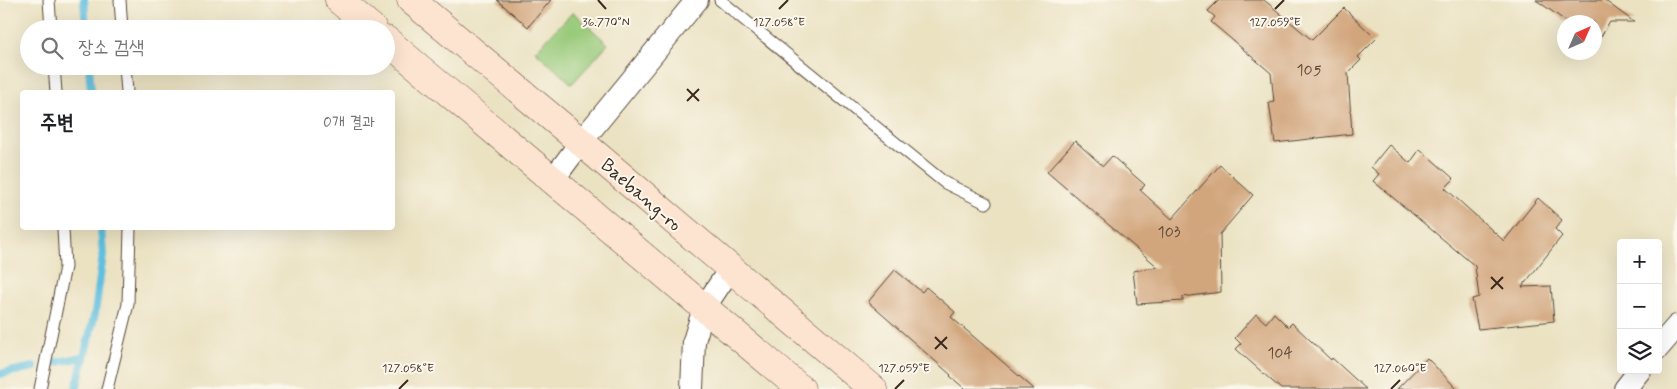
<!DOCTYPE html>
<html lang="ko">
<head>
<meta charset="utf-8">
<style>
	:root { --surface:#fff; --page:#f6f6f6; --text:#202124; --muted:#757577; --line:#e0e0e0 }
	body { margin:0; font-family:Mynerve,"Poor Story",sans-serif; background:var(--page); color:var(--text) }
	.controls { position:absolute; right:15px; bottom:15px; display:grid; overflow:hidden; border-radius:5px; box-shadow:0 5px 20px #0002 }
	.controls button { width:45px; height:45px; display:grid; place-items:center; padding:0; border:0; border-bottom:1px solid var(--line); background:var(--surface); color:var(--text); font:25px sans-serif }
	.compass { position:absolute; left:1557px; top:15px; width:45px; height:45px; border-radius:50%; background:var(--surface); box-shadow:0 5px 20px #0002; rotate:45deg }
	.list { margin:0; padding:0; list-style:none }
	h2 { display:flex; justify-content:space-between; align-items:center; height:65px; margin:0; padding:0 20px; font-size:21px }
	h2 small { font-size:16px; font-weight:400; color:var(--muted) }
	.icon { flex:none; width:28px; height:28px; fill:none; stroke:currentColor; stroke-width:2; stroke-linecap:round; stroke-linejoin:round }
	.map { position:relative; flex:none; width:1677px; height:389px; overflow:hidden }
	.search { position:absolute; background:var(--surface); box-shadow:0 5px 20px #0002; left:20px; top:20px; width:375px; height:55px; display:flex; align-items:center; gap:12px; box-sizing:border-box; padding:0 18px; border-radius:28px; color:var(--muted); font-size:19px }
	.panel { position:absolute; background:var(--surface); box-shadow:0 5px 20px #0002; left:20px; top:90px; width:375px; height:140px; border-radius:5px }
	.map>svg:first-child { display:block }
	.green { fill:#99ca7a; stroke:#6a7a4c }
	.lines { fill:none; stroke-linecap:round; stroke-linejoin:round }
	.stream { stroke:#60c0de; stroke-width:8 }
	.building { fill:#d2a67d }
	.lane-casing { stroke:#554637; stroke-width:13 }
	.street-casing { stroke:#554637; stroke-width:24 }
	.secondary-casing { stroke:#554637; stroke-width:29 }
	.lane { stroke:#fff; stroke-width:11 }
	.street { stroke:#fff; stroke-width:22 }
	.secondary { stroke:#fde4d1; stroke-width:28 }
	.ticks { fill:none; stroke:#3b2a1e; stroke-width:2 }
	.labels { text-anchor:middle; stroke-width:4; stroke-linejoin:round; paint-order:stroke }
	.number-label { font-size:16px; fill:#614936 }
	.street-label { font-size:19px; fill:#3b2a1e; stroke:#fbf7ec }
	.ticks-label { font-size:12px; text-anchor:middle; fill:#3b2a1e; stroke:#fbf7ec; stroke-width:4; stroke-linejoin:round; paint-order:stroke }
</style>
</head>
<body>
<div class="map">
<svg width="1677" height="389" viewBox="0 0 1677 389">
	<rect width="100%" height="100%" fill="#fbf7ec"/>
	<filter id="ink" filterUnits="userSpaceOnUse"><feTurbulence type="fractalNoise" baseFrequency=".02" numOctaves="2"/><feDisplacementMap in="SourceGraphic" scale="10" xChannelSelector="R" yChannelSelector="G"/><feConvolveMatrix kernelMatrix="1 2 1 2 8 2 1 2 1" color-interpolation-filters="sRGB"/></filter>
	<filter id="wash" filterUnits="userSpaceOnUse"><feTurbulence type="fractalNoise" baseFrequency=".0096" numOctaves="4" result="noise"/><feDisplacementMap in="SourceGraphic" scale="20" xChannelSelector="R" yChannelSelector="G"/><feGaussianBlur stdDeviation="1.12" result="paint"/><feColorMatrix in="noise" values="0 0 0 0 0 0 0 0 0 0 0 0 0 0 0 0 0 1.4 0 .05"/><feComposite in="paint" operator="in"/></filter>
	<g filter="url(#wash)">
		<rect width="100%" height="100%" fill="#ebe2c2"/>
		<path class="green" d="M573,12L608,44L572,84L535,51Z"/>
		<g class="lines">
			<g class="stream">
				<path d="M84,0L86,29"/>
				<path d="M89,66L91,92"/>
				<path d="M52,363L84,357"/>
				<path d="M0,374L34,367"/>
				<path d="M76,389L95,313L103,255L101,228"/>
			</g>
		</g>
		<g id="blocks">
			<g class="building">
				<path d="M497,0H551L528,27Z"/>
				<path d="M1219,0H1264L1312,40L1344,8L1376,39L1358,57L1361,60L1348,73L1352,134L1275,143L1269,103L1274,102L1271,73L1211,22L1215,17L1208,11Z"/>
				<path d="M1536,0H1604L1634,22H1610L1594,48V22H1567Z"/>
				<path d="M1075,141L1103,166L1112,156L1145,185L1140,190L1172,219L1220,165L1253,195L1220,234L1221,292L1183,297V301L1137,304L1133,271L1158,267L1047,172Z"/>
				<path d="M1389,145L1410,163L1420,149L1454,179L1445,188L1504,241L1538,198L1562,220L1555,229L1562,236L1522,287L1551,286L1554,321L1478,329L1472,299L1479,297L1475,266L1373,181L1379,174L1371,167Z"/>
				<path d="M895,270L922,292L926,287L955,312L951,317L1034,389H965L950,376L951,375L868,302Z"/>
				<path d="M1274,313L1288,327L1292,323L1331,360L1332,358L1366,389H1281L1236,349L1241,344L1235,338L1256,314L1266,323Z"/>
				<path d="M1427,358L1457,389H1397Z"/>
			</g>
		</g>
	</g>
	<g filter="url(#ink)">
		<use href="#blocks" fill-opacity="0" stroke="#554637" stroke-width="1"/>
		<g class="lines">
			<g class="lane-casing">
				<g id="lane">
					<path d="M49,0L51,29"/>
					<path d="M120,0L122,29"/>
					<path d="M720,0L945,183L986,203"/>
					<path d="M54,66L56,92"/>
					<path d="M125,66L127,92"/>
					<path d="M40,389L65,267L63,228"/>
					<path d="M107,389L128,304L130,228"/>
				</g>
			</g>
			<g class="street-casing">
				<g id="street">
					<path d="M552,181L581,142L697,0"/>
					<path d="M1658,348L1677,326"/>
					<path d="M692,389L694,341L704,308L730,269"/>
					<path d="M1625,389L1640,370"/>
				</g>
			</g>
			<g class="secondary-casing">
				<g id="secondary">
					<path d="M339,0L373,29"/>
					<path d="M411,0L581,142L873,389"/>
					<path d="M386,40L801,389"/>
				</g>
			</g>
			<use href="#lane" class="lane"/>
			<use href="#street" class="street"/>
			<use href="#secondary" class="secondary"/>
		</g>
	</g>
	<path class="ticks" d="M598,0L606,9M779,9L788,0M1275,9L1284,0M687,89L699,101M687,101L699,89M1491,277L1503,289M1491,289L1503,277M935,337L947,349M935,349L947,337M399,389L408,380M895,389L904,380M1391,389L1400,380"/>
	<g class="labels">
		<g class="number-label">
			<text x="1309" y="75">105</text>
			<text x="1169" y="237">103</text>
			<text x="1280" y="358">104</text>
		</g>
		<g class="street-label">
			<text transform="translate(642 194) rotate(41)" y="7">Baebang-ro</text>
		</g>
	</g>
	<g class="ticks-label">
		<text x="606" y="26">36.770°N</text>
		<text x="779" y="26">127.058°E</text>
		<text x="1275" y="26">127.059°E</text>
		<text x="408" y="372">127.058°E</text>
		<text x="904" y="372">127.059°E</text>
		<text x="1400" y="372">127.060°E</text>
	</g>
</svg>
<div class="controls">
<button>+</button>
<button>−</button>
<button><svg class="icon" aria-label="layers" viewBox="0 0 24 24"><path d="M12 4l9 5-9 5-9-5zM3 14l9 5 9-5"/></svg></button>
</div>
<svg class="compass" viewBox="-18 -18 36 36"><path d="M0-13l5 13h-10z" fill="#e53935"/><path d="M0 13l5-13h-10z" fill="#757577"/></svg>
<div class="search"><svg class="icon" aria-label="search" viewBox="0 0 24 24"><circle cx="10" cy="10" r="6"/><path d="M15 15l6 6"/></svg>장소 검색</div>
<section class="panel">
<h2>주변<small>0개 결과</small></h2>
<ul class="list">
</ul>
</section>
</div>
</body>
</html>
